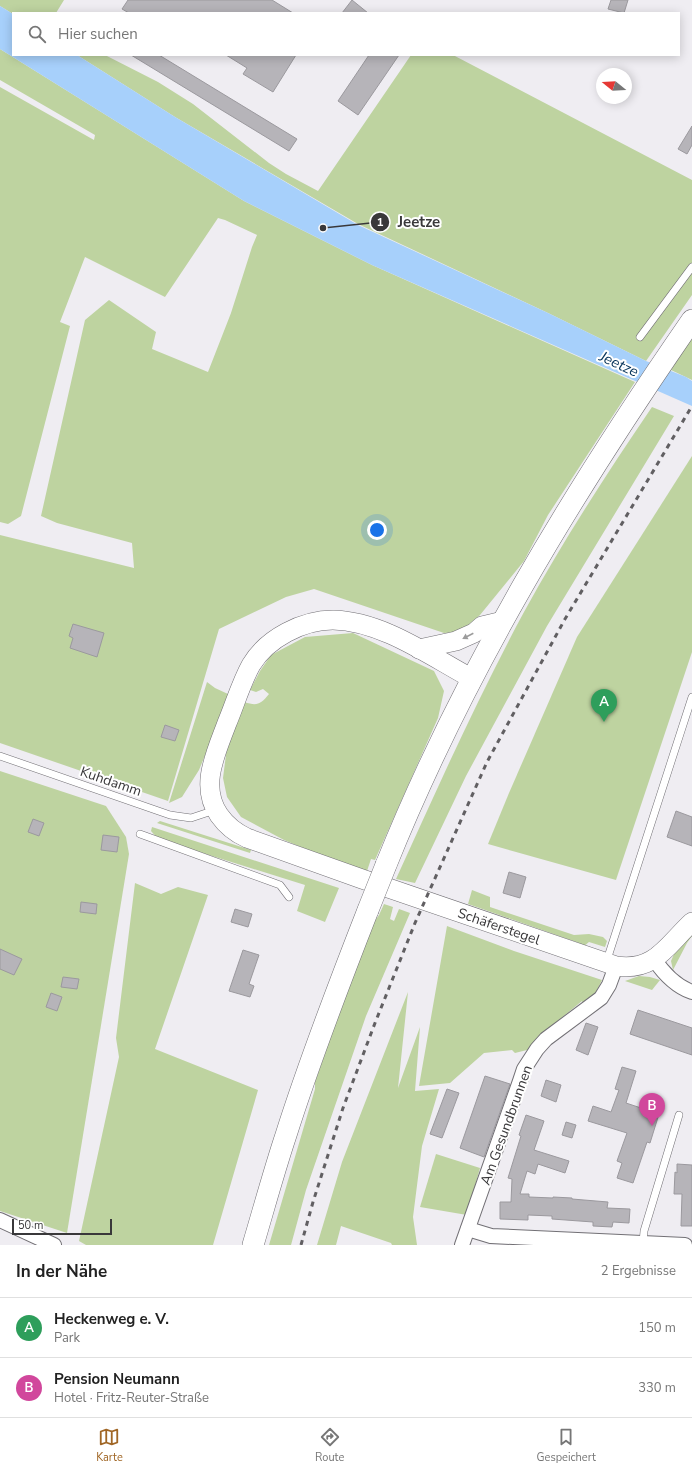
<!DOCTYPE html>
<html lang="de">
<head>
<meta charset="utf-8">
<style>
	:root { --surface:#fff; --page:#f6f6f6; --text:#222; --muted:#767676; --line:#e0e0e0; --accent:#a06625 }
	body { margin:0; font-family:"Nunito Sans",sans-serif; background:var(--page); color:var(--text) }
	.compass { position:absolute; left:596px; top:68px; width:36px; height:36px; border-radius:50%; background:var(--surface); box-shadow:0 2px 10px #0003; rotate:288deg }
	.scale { position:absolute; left:12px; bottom:10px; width:100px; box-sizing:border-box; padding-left:4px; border:2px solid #39383a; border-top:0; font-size:11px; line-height:14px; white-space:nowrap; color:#39383a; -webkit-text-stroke:3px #fff; paint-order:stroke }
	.you { position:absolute; left:377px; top:530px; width:14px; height:14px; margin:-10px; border:3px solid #fff; border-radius:50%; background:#1a73e8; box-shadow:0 0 0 6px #1a73e833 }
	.badge { display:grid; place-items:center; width:26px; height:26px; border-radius:50%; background:var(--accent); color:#fff; font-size:13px; font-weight:700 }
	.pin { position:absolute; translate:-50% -33px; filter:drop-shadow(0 1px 2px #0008) }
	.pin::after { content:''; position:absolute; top:21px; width:14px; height:12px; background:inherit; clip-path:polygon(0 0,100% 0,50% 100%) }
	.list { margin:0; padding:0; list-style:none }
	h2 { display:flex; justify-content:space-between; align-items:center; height:52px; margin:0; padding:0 16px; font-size:17px }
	h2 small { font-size:13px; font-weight:400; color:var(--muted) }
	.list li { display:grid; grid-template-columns:26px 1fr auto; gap:12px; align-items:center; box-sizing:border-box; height:60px; padding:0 16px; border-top:1px solid var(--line) }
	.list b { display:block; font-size:15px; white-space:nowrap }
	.list p { margin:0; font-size:13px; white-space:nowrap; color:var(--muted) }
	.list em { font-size:13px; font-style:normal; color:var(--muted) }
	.icon { flex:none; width:22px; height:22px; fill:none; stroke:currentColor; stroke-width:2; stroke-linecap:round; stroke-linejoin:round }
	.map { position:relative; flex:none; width:692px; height:1245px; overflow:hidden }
	.search { position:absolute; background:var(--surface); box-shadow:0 2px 10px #0003; left:12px; right:12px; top:12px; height:44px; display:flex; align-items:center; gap:10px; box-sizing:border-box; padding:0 14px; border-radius:0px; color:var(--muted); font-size:15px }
	.sheet { height:172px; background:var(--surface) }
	nav { display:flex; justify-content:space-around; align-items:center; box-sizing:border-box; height:56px; border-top:1px solid var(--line); background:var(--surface); font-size:11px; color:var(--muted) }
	nav a { display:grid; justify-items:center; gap:2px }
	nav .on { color:var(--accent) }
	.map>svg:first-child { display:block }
	.green { fill:#bed3a0 }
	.water { fill:#a7d0fb }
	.building { fill:#b6b4b9; stroke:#9b999e }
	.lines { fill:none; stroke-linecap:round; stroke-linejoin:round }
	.lane-casing { stroke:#727075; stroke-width:8 }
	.street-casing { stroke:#727075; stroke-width:16 }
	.secondary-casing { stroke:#727075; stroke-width:20 }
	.primary-casing { stroke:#727075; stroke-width:22 }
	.lane { stroke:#fff; stroke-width:7 }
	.street { stroke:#fff; stroke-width:14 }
	.secondary { stroke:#fff; stroke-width:19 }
	.primary { stroke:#fff; stroke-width:21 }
	.rail { stroke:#615f62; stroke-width:3; stroke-dasharray:5 5; stroke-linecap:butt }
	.primary-bridge-casing { stroke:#727075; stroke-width:22; stroke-linecap:butt }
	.primary-bridge { stroke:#fff; stroke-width:21 }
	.oneway { fill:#9c9c9c }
	.labels { text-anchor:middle; stroke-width:4; stroke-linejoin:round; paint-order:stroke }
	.street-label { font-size:14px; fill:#39383a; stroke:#fff }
	.water-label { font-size:15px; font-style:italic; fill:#053259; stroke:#fff }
	.leader { fill:none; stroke:#39383a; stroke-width:1.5 }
	.callout-dot { fill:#39383a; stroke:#fff; stroke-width:1.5 }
	.mark-label { font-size:12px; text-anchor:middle; font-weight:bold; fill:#fff }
	.callout-label { font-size:15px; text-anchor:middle; font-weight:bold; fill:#39383a; stroke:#fff; stroke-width:4; stroke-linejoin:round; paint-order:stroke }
</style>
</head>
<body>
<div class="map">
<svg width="692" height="1245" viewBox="0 0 692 1245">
	<rect width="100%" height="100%" fill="#efedf2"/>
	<g class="green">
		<path d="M0,0H64L56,13H13V14L0,6Z"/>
		<path d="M0,49L244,201L372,265L635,382L548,515L524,561L480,615L460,632L444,633L314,589L286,597L219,629L168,801L0,743V535L134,568L132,543L57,523L41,516L85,320L109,300L156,332L152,349L208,372L231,313L252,247L257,235L225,220L218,218L165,297L85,257L60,322L70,326L21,516L8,524L0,522V87L94,140L95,135L0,80Z"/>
		<path d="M77,55H105L158,82L193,104L269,163L286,174L318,191L411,55H453L692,180V295L646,361L548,313L358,224L175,117Z"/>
		<path d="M692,335V380L671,370Z"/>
		<path d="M652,407L674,416L547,626L466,776L415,883L396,879C437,789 477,699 524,612C563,541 607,473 652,407Z"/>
		<path d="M692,456V652L616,880L488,844L509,793L577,637Z"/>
		<path d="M353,633L434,671L444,691L438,718L375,860L371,859L367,871L308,850L284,840L241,817L227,797L223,778L227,747L244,702C257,706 260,705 269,694L263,689L256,692L250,690L260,671L271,655L305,637Z"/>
		<path d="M207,682L215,688L228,694L220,719L199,770L182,797L169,803Z"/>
		<path d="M0,771L106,806L126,837L129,854L67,1233L0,1211Z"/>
		<path d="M160,821L251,850L250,853L157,823Z"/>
		<path d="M152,827L339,888L325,922L297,911L305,885L158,839L151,831Z"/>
		<path d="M135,883L161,894L178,887L208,895L155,1049L258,1090L213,1245H86L79,1241L119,1057L116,1038Z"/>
		<path d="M472,890L490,897V907L574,935L589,934L603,937L607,941L605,947L589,942L583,947L578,946L579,943L468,904Z"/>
		<path d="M384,904L393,907L390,919L394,921L399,909L410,913L366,1016L306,1190L291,1245H269L315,1089V1082L340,1010L374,922L379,915Z"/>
		<path d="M447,926L514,951L602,980L596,992L583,1005L582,1001L542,1034L531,1049L515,1053L512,1050L484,1053L450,1083L419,1086Z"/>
		<path d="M692,933V936L687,943L673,970L671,961L675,952Z"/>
		<path d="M639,976L650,977L660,980L652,990L625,981Z"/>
		<path d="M408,992L398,1088L420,1027L415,1091L439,1089L422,1146L413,1217L417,1245H392L391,1243L341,1226L336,1245H317L342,1162Z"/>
		<path d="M436,1154L480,1168L467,1215L420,1207Z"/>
	</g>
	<path class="water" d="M0,6L13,14V55H77L175,117L358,225L548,313L646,361L686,377L692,381V406L372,265L244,201L0,49Z"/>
	<g class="building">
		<path d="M128,0H272L293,13H129L122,9Z"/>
		<path d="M352,0L368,13H342Z"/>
		<path d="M611,0H628L624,13L608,9Z"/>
		<path d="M131,55H159L297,139L289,151Z"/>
		<path d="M226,55H296L273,92L243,74L247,68Z"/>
		<path d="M369,55H399L358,115L338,101Z"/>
		<path d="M692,126V145L687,154L678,149Z"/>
		<path d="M73,624L104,633L97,657L70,648L73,638L69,636Z"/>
		<path d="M165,725L179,730L175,741L161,737Z"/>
		<path d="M676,811L692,817V846L667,837Z"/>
		<path d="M33,819L44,823L39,836L28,832Z"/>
		<path d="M103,835L119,837L117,852L101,850Z"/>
		<path d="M509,872L526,877L520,898L503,893Z"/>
		<path d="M81,902L97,904L96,914L80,912Z"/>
		<path d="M235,909L252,914L248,927L231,922Z"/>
		<path d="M0,949L22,959L14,975L0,969Z"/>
		<path d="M243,950L259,955L249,984L254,986L250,997L229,991Z"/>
		<path d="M63,977L79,979L77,989L61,987Z"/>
		<path d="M51,993L62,997L57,1011L46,1007Z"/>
		<path d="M638,1010L692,1028V1055L630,1034Z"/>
		<path d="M586,1023L598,1027L588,1055L576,1050Z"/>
		<path d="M622,1067L636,1071L626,1103L659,1114L650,1143L647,1142L633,1183L617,1178L622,1163L617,1161L627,1133L588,1121L593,1106L611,1112L619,1090L615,1089Z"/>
		<path d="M485,1076L510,1084L484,1157L460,1148Z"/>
		<path d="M546,1080L561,1085L556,1102L541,1096Z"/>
		<path d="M447,1089L459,1093L442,1138L430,1134Z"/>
		<path d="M526,1115L544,1121L534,1150L569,1161L565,1173L538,1164L535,1174L527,1171L520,1194H529V1197L553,1198V1197L572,1198V1199L608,1202L607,1208L630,1209L629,1223L613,1222L612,1227L593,1226V1222L552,1219V1216L528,1215V1220L500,1219V1202H511L512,1179L508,1178L521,1136L519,1135Z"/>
		<path d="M566,1122L576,1125L572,1138L562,1135Z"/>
		<path d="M677,1164L692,1165V1226H681L682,1194H674L675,1172L677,1173Z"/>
	</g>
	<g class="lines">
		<g class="lane-casing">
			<g id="lane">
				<path d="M640,337L692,267"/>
				<path d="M0,756L170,815L191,818L215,810"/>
				<path d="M140,834L280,885L289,897"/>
				<path d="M606,963L692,697"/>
				<path d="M643,1243L644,1231L679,1115"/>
			</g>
		</g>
		<g class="street-casing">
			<g id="street">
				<path d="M654,959C664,974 675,986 692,992"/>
				<path d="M0,1220L54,1245"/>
				<path d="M468,1229L491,1236L685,1245"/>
				<path d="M462,1245L520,1081L524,1069L537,1049L546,1039L601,998L609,985L616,966"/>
			</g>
		</g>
		<g class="secondary-casing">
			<g id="secondary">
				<path d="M419,649L456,641L474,633L482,626L503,621"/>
				<path d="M471,678C430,656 382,621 333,620C303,620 267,638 251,665C241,683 235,704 227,723C216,753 199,786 219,815C226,825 236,833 247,838L362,879L616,966C655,972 667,945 692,922"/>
			</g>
		</g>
		<g class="primary-casing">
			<g id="primary">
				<path d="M386,865C464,671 573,492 692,320"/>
				<path d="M253,1245C264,1208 274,1171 286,1135C310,1059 339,984 368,910"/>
			</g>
		</g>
		<use href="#lane" class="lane"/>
		<use href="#street" class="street"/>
		<use href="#secondary" class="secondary"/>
		<use href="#primary" class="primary"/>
		<path class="rail" d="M301,1245L313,1202L343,1108L375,1023L415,923L487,762L565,619L692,406"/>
		<g class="primary-bridge-casing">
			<path id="primary-bridge" d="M368,910L386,865"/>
		</g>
		<use href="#primary-bridge" class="primary-bridge"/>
	</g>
	<defs><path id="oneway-solid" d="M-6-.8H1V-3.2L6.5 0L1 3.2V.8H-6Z"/></defs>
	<use class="oneway" href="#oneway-solid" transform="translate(468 636) rotate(153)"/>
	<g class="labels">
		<g class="street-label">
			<text transform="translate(111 781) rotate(19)" y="5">Kuhdamm</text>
			<text transform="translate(499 926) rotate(19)" y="5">Schäferstegel</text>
			<text transform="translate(506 1125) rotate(-70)" y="5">Am Gesundbrunnen</text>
		</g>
		<g class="water-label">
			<text transform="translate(619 364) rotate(25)" y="5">Jeetze</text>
		</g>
	</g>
	<path class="leader" d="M323 228L380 222"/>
	<g class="callout-dot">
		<circle cx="323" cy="228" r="4"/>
		<circle cx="380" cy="222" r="10"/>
	</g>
	<g class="mark-label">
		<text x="380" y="226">1</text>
	</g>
	<g class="callout-label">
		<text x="419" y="227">Jeetze</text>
	</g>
</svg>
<svg class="compass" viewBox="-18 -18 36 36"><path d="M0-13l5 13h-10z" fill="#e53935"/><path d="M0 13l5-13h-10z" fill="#767676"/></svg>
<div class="scale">50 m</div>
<div class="you"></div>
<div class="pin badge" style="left:604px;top:722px;background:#2e9e5b">A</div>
<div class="pin badge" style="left:652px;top:1126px;background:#d1479c">B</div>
<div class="search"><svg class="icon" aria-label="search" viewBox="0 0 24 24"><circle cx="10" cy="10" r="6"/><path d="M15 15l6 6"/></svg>Hier suchen</div>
</div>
<section class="sheet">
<h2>In der Nähe<small>2 Ergebnisse</small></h2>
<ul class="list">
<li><span class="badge" style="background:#2e9e5b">A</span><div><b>Heckenweg e. V.</b><p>Park</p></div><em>150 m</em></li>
<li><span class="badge" style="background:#d1479c">B</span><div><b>Pension Neumann</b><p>Hotel · Fritz-Reuter-Straße</p></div><em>330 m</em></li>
</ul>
</section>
<nav>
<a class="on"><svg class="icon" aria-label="map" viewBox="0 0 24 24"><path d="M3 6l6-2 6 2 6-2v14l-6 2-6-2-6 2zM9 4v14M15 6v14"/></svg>Karte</a>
<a><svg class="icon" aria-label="directions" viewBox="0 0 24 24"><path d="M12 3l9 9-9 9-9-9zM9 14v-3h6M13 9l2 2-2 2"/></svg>Route</a>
<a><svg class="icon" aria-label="saved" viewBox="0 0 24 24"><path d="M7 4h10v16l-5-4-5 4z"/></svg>Gespeichert</a>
</nav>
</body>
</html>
